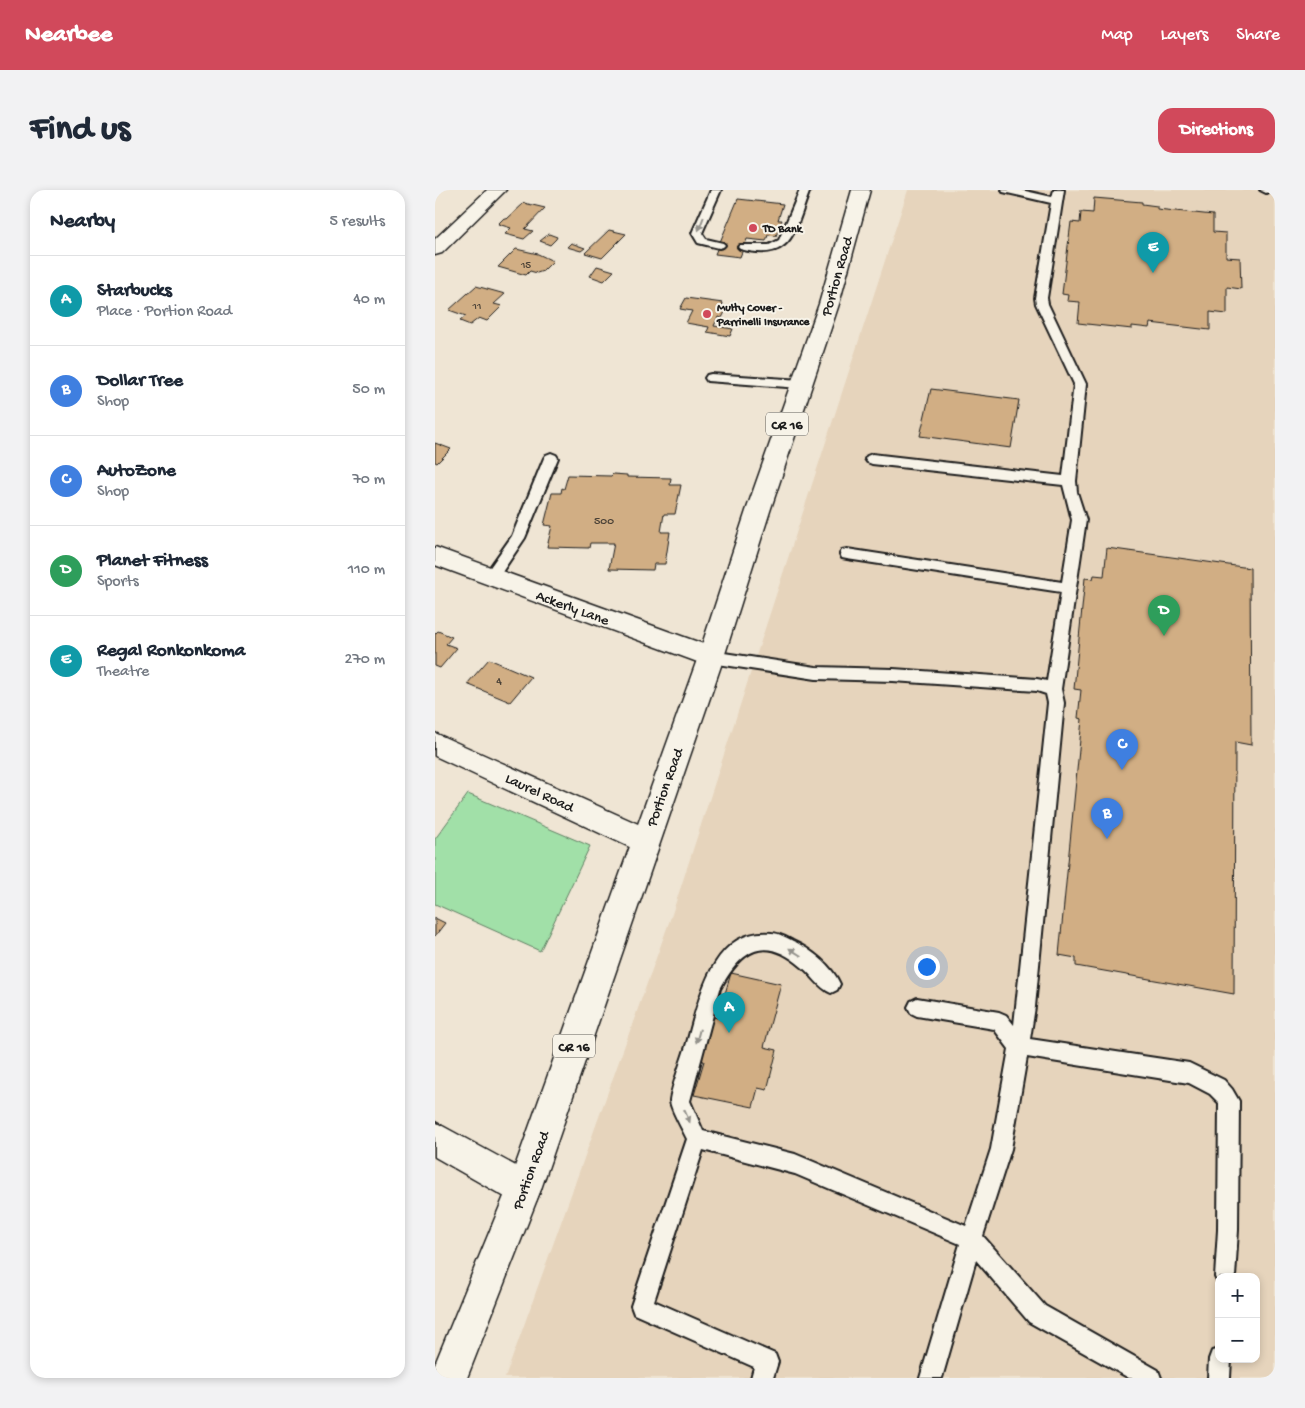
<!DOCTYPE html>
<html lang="en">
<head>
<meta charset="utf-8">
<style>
	:root { --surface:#fff; --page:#f2f2f3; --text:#1f2937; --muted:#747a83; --line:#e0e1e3; --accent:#d1495b }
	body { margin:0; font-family:"Gochi Hand",sans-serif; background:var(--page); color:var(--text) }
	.controls { position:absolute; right:15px; bottom:15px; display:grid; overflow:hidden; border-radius:10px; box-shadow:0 2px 8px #0003 }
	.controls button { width:45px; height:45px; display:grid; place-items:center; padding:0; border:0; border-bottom:1px solid var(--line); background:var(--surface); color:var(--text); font:25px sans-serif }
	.you { position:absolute; left:491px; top:776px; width:18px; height:18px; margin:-12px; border:4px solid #fff; border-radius:50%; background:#1a73e8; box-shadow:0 0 0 8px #1a73e833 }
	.badge { display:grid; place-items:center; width:32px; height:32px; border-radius:50%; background:var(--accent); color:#fff; font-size:16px; font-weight:700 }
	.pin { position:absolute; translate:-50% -41px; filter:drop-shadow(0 1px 2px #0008) }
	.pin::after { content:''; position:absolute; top:26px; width:18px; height:15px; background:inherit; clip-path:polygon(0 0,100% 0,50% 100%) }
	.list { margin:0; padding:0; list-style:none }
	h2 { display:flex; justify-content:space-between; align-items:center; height:65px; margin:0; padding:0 20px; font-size:21px }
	h2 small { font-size:16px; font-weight:400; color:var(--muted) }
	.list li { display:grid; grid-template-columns:32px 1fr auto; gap:15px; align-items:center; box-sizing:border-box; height:90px; padding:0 20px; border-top:1px solid var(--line) }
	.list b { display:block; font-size:19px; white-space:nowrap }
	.list p { margin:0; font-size:16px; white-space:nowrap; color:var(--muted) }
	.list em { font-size:16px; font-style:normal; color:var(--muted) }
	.map { position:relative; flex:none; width:840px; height:1188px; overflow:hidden; border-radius:15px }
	header { display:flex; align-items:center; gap:30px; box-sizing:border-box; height:70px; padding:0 25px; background:var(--accent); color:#fff }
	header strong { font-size:24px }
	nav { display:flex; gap:28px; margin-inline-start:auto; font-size:18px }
	.intro { display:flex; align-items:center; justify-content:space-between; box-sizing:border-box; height:120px; padding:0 30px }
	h1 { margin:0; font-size:35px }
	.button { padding:12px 22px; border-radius:15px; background:var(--accent); color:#fff; font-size:18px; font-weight:700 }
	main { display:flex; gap:30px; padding:0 30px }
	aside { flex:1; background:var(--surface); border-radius:15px; box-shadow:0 2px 8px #0003 }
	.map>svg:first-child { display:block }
	.built { fill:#e6d4bc; fill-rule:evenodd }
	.green { fill:#a1e0a8; stroke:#5e7e62 }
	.building { fill:#d1ae84; stroke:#1c1c1c }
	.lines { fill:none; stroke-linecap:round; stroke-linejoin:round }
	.service-casing { stroke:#1c1c1c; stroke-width:4 }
	.minor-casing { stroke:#1c1c1c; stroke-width:3 }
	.primary-casing { stroke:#1c1c1c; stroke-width:3 }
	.service { fill:#f7f3e8; fill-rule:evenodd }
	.minor { fill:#f7f3e8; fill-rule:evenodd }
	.primary { fill:#f7f3e8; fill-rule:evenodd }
	.oneway { fill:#94928c }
	.poi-dot { fill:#d1495b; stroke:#f7f3e8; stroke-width:2 }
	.labels { text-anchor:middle; stroke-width:4; stroke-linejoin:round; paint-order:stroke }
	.far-number-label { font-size:11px; fill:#494036 }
	.far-poi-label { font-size:12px; font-weight:bold; fill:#1c1c1c; stroke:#f7f3e8; text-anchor:start }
	.number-label { font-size:12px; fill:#494036 }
	.shield { fill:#f7f3e8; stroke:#5e5c59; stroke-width:1 }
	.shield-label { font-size:14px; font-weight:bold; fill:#1c1c1c }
	.street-label { font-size:15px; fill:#1c1c1c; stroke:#f7f3e8 }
</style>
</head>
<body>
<header>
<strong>Nearbee</strong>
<nav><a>Map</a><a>Layers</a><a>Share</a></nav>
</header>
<div class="intro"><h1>Find us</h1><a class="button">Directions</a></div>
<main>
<aside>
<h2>Nearby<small>5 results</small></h2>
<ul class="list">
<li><span class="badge" style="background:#0f9aa8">A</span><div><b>Starbucks</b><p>Place · Portion Road</p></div><em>40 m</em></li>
<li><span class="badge" style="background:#3f7fe0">B</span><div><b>Dollar Tree</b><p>Shop</p></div><em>50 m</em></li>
<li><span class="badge" style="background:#3f7fe0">C</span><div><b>AutoZone</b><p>Shop</p></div><em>70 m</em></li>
<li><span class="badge" style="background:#2e9e5b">D</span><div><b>Planet Fitness</b><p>Sports</p></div><em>110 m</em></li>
<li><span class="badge" style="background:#0f9aa8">E</span><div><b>Regal Ronkonkoma</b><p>Theatre</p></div><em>270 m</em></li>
</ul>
</aside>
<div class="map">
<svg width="840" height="1188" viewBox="0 0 840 1188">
	<rect width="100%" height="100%" fill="#efe5d4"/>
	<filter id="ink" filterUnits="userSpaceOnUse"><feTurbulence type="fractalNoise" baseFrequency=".02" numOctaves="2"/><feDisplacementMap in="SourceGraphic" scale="10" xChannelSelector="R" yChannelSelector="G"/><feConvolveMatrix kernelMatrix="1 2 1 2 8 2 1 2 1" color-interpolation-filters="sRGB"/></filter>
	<g filter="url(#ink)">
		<path class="built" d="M473,0H840V1188H70L237,724ZM784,1087H821V1169H784Z"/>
		<path class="green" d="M33,604L155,656L105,761L0,714V649Z"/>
		<g class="building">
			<path d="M659,8L707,12V14L722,16V19L778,25V42L791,43V67L805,68L806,99L792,97V124L775,122V140L715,133L714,138L697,136V139L643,133L645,112L632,111L633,105L627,104L636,32L645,33L646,22L658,23Z"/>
			<path d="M303,9L348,14L343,30H347L341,46L333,45L331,51L312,49L305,67L280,64Z"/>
			<path d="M89,13L110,18L90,39L98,41L89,49L70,44L76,38L63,34L69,28L72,29Z"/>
			<path d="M174,40L191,44L167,68L150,63Z"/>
			<path d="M114,44L122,47L121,49L115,55L105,51Z"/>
			<path d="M136,53L150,58L146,61L132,57Z"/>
			<path d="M81,59L103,64L118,71L108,81L102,83L95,81L91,85L63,77Z"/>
			<path d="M162,76L179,81L169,91L155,86Z"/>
			<path d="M41,96L70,104L59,114L67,116L52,131L44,128L35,135L25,131L31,126L14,120Z"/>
			<path d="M251,108L288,113L287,117L292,118L287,128L283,127L279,136L298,139L295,146L272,142L274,137L251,133L257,121L245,119Z"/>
			<path d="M496,199L584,210L576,258L485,246Z"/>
			<path d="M0,253L16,259L2,273L0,272Z"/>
			<path d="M178,284L192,285V287L236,288L235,295H246L240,324H229L226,342H235L230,374H219L218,380L174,379L179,353H155L154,358L112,357L117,336L109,335L117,303H126L127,298L129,299L133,285L176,286Z"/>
			<path d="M672,358L815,378L816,555L800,552L799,804L641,776V768L624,765L647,529L643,528L646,500L639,499L650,388L658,389L659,385L669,386Z"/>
			<path d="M3,441L17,447L11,454L22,458L5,478L0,476V444Z"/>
			<path d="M54,469L96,487L75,512L32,494Z"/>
			<path d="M0,728L10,733L0,746Z"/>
			<path d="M296,783L346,794L329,857L342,860L332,900L323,898L318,917L259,905L269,871L247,866L260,823L283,828Z"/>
		</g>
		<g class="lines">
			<g class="service-casing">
				<g id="service">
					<path d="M276,0H286L267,43L271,49L288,53L290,55L288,57L284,58L263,53L257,43Z"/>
					<path d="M365,0H375C359,40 359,73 305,59L303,57L305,55H334L344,50Z"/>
					<path d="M567,0H586L617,7L619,0H629L612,108L613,114L651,194L641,291L642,302L651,330L626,499L629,513L600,817L595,849L754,873L789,890L797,899L804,911L803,1040L800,1087H784V1095L780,1087L783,1040L784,913L775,904L754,893L592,867L576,959L548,1046L610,1116L723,1180L726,1188H694L594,1132L541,1070L507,1188H485L525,1054L360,984L268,960L219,1111L340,1164L343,1172L338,1188H316L319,1177L199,1124L196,1116L252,949C248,940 236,920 235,911C235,902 248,866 251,856C264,812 276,737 337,743C344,743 352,748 358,751C376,759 397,776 405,794L402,800L396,803C384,798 377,785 367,777C329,744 306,760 285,799L255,911L268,941L360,964L531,1036L556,959L574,859L559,839L482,826L476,823L473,817L476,811L482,808L564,822L571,825L579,835L613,513L611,504L602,501L458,491L381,489L276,473L271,471L268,467L271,463L276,461L381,477L458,479L602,489L612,491L626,402L412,369L407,368L405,364L407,360L412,359L627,392L637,330L628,295L437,274L432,272L430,269L432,266L437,264L628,286L639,194L601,114L600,108L616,13L568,2Z"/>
					<path d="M825,0H836L831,3Z"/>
					<path d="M276,184L366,190L372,194L366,198L272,191L270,188L272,185Z"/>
					<path d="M116,263L121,265L123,268L90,348L61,391L56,392L51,391L49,387L51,383L77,346L109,268L111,265Z"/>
					<path d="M784,1159V1169H796L795,1188H773L774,1169L777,1161Z"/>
				</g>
			</g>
			<g class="minor-casing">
				<g id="minor">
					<path d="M52,0H71L7,63L0,65V49Z"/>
					<path d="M0,357L285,460L289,467L285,474L276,477L0,375Z"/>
					<path d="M0,543L221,642L225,651L221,660L211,664L201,660L0,566Z"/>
					<path d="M0,932L101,987L106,999L101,1011L89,1016L77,1011L0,967Z"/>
				</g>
			</g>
			<g class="primary-casing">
				<path id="primary" d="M417,0H435L404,114L335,321L289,467L106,999L32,1188H0V1174L72,999L263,467L311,321L384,114Z"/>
			</g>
			<use href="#service" class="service"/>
			<use href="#minor" class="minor"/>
			<use href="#primary" class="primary"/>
		</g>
		<defs><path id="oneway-solid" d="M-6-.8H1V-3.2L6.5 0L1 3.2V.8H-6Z" transform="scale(1.25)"/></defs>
		<g class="oneway">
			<use href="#oneway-solid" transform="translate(266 34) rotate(111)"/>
			<use href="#oneway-solid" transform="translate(360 762) rotate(-148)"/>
			<use href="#oneway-solid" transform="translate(263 846) rotate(105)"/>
			<use href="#oneway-solid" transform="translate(252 926) rotate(66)"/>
		</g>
	</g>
	<g class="poi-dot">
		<circle cx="318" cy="38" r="5"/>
		<circle cx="272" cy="124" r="5"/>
	</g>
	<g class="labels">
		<g class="far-number-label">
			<text x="91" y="78">15</text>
			<text x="42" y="119">11</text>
		</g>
		<g class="far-poi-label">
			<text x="328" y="42">TD Bank</text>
			<text x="282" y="121">Multy Cover -<tspan x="282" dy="14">Parrinelli Insurance</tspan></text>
		</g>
		<g class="number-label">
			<text x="169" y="334">500</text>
			<text x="64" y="494">4</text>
		</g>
		<g class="shield">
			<rect x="331" y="222.5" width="42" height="23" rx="4"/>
			<rect x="118" y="844.5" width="42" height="23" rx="4"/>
		</g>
		<g class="shield-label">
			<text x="352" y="239">CR 16</text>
			<text x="139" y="861">CR 16</text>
		</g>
		<g class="street-label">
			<text transform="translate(401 86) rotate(-74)" y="5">Portion Road</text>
			<text transform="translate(138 417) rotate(20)" y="5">Ackerly Lane</text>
			<text transform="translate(229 597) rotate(-70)" y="5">Portion Road</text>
			<text transform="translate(105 602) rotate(25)" y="5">Laurel Road</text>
			<text transform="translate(95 980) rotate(-70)" y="5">Portion Road</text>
		</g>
	</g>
</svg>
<div class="controls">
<button>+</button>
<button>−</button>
</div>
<div class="you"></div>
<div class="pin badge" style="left:294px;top:843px;background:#0f9aa8">A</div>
<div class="pin badge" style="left:672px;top:649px;background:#3f7fe0">B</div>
<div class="pin badge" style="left:687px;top:580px;background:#3f7fe0">C</div>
<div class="pin badge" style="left:729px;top:446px;background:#2e9e5b">D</div>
<div class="pin badge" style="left:718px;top:83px;background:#0f9aa8">E</div>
</div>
</main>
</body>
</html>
